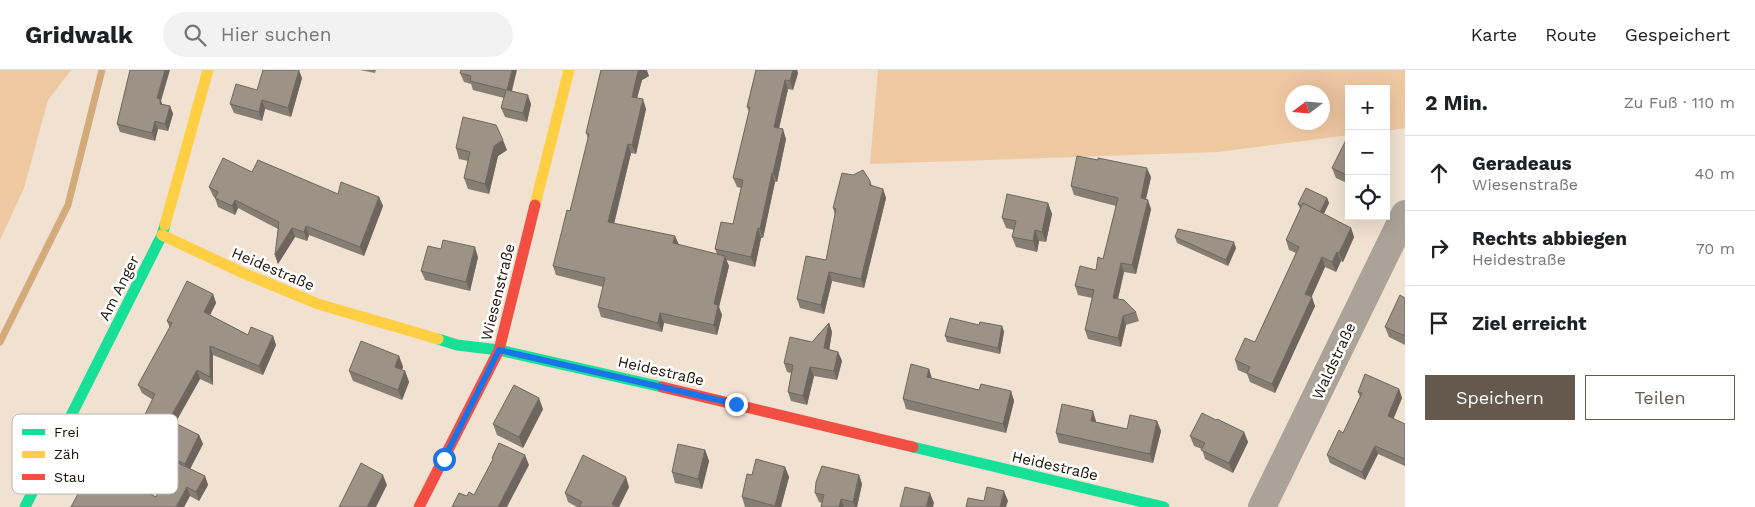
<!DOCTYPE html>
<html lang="de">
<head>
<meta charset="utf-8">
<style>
	:root { --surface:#fff; --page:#f2f2f2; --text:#202124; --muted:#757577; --line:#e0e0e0; --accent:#65594d }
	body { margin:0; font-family:"Work Sans",sans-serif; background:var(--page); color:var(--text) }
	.controls { position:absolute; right:15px; top:15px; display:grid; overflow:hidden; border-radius:0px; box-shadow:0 5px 20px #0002 }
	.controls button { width:45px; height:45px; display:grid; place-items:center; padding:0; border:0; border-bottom:1px solid var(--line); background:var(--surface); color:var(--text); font:25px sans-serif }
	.compass { position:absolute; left:1285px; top:15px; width:45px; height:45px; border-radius:50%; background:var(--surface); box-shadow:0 5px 20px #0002; rotate:254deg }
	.stop { position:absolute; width:15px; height:15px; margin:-11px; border:4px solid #1a73e8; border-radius:50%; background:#fff }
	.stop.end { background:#1a73e8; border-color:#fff; box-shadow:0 1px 5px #0008 }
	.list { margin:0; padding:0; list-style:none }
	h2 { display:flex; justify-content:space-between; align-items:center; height:65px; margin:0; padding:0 20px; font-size:21px }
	h2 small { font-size:16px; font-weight:400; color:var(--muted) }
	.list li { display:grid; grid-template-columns:32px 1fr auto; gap:15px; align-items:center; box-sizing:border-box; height:75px; padding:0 20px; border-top:1px solid var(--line) }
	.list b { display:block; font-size:19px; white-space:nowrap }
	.list p { margin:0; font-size:16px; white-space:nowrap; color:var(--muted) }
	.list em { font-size:16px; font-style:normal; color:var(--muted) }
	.actions { display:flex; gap:10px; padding:15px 20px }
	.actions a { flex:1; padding:11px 0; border:1px solid var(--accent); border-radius:0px; text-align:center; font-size:18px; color:var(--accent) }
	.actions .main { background:var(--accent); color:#fff }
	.icon { flex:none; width:28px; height:28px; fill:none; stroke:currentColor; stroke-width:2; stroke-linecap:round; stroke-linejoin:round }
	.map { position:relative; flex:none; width:1405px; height:437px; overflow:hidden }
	header { display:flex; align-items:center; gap:30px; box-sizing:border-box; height:70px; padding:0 25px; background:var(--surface); border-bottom:1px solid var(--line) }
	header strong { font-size:24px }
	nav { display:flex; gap:28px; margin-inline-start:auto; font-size:18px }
	.search { width:350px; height:45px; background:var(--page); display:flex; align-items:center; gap:12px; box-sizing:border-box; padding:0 18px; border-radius:28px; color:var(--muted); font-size:19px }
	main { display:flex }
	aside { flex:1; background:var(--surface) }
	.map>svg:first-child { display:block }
	.green { fill:#eec8a1; fill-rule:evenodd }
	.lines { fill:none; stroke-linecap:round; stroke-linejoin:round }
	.stream { stroke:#d4aa7a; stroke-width:7 }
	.street { stroke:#aba298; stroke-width:28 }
	.fast { stroke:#16e098; stroke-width:11 }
	.slow { stroke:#ffcf43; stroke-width:11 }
	.jam { stroke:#f24e42; stroke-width:11 }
	.wall { fill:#877e73 }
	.shaded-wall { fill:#6e665e }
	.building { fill:#9d9286; stroke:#6e665e }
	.route { stroke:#1a73e8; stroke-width:6 }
	.labels { text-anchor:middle; stroke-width:5; stroke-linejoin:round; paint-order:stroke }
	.street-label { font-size:15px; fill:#1a1006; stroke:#fff }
	.key { fill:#fff; stroke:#bab7b4; stroke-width:1 }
	.key-label { font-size:14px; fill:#1a1006 }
</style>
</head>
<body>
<header>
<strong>Gridwalk</strong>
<div class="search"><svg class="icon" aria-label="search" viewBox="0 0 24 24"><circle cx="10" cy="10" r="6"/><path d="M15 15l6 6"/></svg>Hier suchen</div>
<nav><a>Karte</a><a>Route</a><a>Gespeichert</a></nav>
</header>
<main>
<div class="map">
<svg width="1405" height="437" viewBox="0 0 1405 437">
	<rect width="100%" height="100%" fill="#f1e1d1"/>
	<g class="green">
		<path d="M0,0H71L48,30L24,118L0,170Z"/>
		<path d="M878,0H1405V58L1386,61V19H1349V65L1218,82L870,94ZM1292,22H1322V52H1292Z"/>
	</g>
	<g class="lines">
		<path class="stream" d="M0,272L68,135L102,0"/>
		<path class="street" d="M1262,437L1405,144"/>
		<g class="fast">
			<path d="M438,269L457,275L499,280L662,317"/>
			<path d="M913,377L1164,437"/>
			<path d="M25,437L162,165L165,155"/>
		</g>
		<g class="slow">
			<path d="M535,135L569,0"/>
			<path d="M165,155L208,0"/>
			<path d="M162,165L243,203L318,234L438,269"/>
		</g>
		<g class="jam">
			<path d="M662,317L913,377"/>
			<path d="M419,437L499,280L535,135"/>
		</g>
	</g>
	<g class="wall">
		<path d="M360,0H376L375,3Z"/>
		<path d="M461,0L512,21L531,34L527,52L505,47L501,38L504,28L473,20L471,14L464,12L460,3Z"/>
		<path d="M601,0L649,6L642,10L637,28L646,39L636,84L631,83L614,154L675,166L679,175L717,184L715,179L733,154L741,118L737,117L733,108L749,42L747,37L756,0H797L798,3L793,20L788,19L779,58L786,69L777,112H775L763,168H761L755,197L726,190L729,196L719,237L722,245L717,265L664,253L662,262L601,247L598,237L603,217L556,205L553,196L570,141L588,69L586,63Z"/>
		<path d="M302,8L291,47L265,39L262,51L234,43L230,34L257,20Z"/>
		<path d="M161,31L162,34L170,36L173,44L168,61L158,59L155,71L120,62L117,54Z"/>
		<path d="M1349,66V114L1336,108L1332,98Z"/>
		<path d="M456,78L507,80L498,86L489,124L468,119L464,108L468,91L459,89Z"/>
		<path d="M252,102L338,124L379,127L383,136L364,186L309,165L307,171L295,167L278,194L275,185L278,159L238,138L235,145L218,137L215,128L213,126L209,117Z"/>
		<path d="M1151,107L1146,129L1151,139L1136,204L1124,202L1118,229L1136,242L1139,251L1126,255L1121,277L1088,269L1085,260L1092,228L1078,225L1075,216L1096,200L1103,189L1116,136L1074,125L1071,116Z"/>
		<path d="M870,111L872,116L883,119L886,128L864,218L832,211L824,244L800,238L797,229L826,190L835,145L833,138Z"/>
		<path d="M1327,128L1329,133L1324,144L1351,158L1354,167L1343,192L1341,191L1336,202L1325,197L1311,227L1315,236L1275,323L1250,312L1247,304L1238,300L1235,290L1255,272L1296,183L1289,180L1286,170L1300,139L1298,134Z"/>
		<path d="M1048,133L1052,144L1046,172L1039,171L1037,182L1016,177L1012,167L1014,160L1006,158L1002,148Z"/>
		<path d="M1175,167L1236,178L1228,196L1177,173Z"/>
		<path d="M478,187L470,221L425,210L421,201Z"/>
		<path d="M213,224L216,233L210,245L248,265L273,266L276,275L263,305L213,285V315L200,309L175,353L199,365L203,374L190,399L205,406L208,415L199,431L190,426L184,437H71L112,390L115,398L112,404L156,427L172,395L137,378L133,369L153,330L142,323L138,315L170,258L167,251Z"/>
		<path d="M1405,228V275L1389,267L1385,257Z"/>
		<path d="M829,253L832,262L829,280L838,282L842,291L837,310L814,306L807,335L791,331L788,322L791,303L787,302L784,293L812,272Z"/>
		<path d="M979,255L1002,256L1004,262L1000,284L947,272L945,266Z"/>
		<path d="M399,286L403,297L402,300L405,301L409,312L402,330L353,311L349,301Z"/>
		<path d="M929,299L932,309L979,320L1011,321L1014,331L1006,363L906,339L903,329Z"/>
		<path d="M1399,319L1402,328L1393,349L1405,354V396L1378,384L1365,410L1330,393L1327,385L1343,363L1360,327L1358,322Z"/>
		<path d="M543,339L523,378L497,365L493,354Z"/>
		<path d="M1216,350L1244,362L1248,372L1233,403L1205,389L1202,379L1194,376L1190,366Z"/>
		<path d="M1096,351V352L1127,359L1157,351L1161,361L1153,393L1059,373L1056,363Z"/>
		<path d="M705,380L709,391L702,419L675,413L672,402Z"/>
		<path d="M785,397L789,407L781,437H745L742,427L752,405Z"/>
		<path d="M859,405L862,414L857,437H821L822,433L819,432L815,423Z"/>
		<path d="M629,417L619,437H577L568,432L565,423Z"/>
	</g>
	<g class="shaded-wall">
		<path d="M165,0H170L161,31L163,37L162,41L157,28Z"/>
		<path d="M299,0L302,8L291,47L288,38Z"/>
		<path d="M512,0H517L510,29L507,20Z"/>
		<path d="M639,0H647L649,6L642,10L635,36L632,27L638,1Z"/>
		<path d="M793,0H797L798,3L793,20L790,11Z"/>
		<path d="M785,10L788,19L777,67L774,57Z"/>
		<path d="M528,25L531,34L527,52L523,43Z"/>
		<path d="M643,29L646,39L636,84L632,75Z"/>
		<path d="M262,30L265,39L262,51L259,42Z"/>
		<path d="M170,36L173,44L168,61L165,54Z"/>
		<path d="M155,51L158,59L155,71L152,63Z"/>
		<path d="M783,59L786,69L777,112L773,103Z"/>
		<path d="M503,70L507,80L498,86L489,124L485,114L494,76Z"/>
		<path d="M628,74L631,83L612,162L608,152Z"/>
		<path d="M1147,98L1151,107L1144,137L1141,128Z"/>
		<path d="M772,103L775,112L763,168L760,159Z"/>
		<path d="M883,119L886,128L864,218L861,209Z"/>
		<path d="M379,127L383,136L364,186L360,177Z"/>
		<path d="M1327,128L1329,133L1321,149L1319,143Z"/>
		<path d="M235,130L238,138L235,145L232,136Z"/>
		<path d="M1148,130L1151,139L1136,204L1132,195Z"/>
		<path d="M1048,133L1052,144L1046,172L1042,162Z"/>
		<path d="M306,156L309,165L307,171L304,162Z"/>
		<path d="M292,158L295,167L278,194L275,185Z"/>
		<path d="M758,158L761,168L755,197L751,187Z"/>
		<path d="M1351,158L1354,167L1343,192L1339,183Z"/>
		<path d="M1035,160L1039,171L1037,182L1033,171Z"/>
		<path d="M675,166L679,175L673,173Z"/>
		<path d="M1234,172L1236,178L1228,196L1226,190Z"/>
		<path d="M475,177L478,187L470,221L466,212Z"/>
		<path d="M1337,182L1341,191L1336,202L1332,192Z"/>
		<path d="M725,186L729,196L719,237L722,245L717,265L714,255V234Z"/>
		<path d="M1322,187L1325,197L1309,233L1305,224Z"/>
		<path d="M1121,193L1124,202L1116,237L1113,228Z"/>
		<path d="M829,202L832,211L824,244L821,235Z"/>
		<path d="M213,224L216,233L207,251L204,242Z"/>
		<path d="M1312,227L1315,236L1275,323L1272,314Z"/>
		<path d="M660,243L664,253L662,262L658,253Z"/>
		<path d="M1123,246L1126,255L1121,277L1118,268Z"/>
		<path d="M829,253L832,262L828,288L824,278Z"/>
		<path d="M1002,256L1004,262L1000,284L998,278Z"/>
		<path d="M273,266L276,275L263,305L259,296Z"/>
		<path d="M210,276L213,285V315L210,307Z"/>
		<path d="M838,282L842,291L837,310L834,301Z"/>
		<path d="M399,286L403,297L399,308L395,297Z"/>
		<path d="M810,297L814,306L807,335L803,326Z"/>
		<path d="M929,299L932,309L927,307Z"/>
		<path d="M197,300L200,309L172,359L169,350Z"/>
		<path d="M405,301L409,312L402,330L398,320Z"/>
		<path d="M1399,319L1402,328L1391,355L1388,346Z"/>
		<path d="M1011,321L1014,331L1006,363L1003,354Z"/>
		<path d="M539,328L543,339L523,378L519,367Z"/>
		<path d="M1093,341L1096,351L1094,361L1091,351Z"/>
		<path d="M1157,351L1161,361L1153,393L1150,384Z"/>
		<path d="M1244,362L1248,372L1233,403L1229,393Z"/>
		<path d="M199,365L203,374L188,403L185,394Z"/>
		<path d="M1375,376L1378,384L1365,410L1362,402Z"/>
		<path d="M705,380L709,391L702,419L698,409Z"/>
		<path d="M525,385L529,395L507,437H498Z"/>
		<path d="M112,390L115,398L109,410L106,401Z"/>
		<path d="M785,397L789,407L781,437H776L775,436Z"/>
		<path d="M383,405L387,415L376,437H367Z"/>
		<path d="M859,405L862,414L857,437H855L853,432Z"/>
		<path d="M205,406L208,415L199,431L196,422Z"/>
		<path d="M626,407L629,417L619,437H613L612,434Z"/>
		<path d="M187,417L190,426L184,437H176Z"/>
		<path d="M1004,421L1008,431L1006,437H1000Z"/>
		<path d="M930,423L934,433L933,437H926Z"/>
		<path d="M841,429L844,437H839Z"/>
	</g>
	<g class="building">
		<path d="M130,0H165L157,28L160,29V34L170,36L165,54L155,51L152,63L117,54Z"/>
		<path d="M263,0H299L288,38L262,30L259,42L230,34L236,14L257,20Z"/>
		<path d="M461,0H512L507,20L528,25L523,43L501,38L506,20L470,11L471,6L460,3Z"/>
		<path d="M601,0H639L638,1L632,27L643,29L632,75L628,74L608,152L675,166L673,173L725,186L714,234L718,235L714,255L660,243L658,253L598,237L605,208L553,196L567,140L570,141L589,64L586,63Z"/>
		<path d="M756,0H793L790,11L785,10L774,57L783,59L773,103H772L760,159L758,158L751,187L715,179L721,152L733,154L743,110L733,108L750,37H747Z"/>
		<path d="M463,47L496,55L503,70L494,76L485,114L464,108L470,82L456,78Z"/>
		<path d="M1348,66H1349V106L1332,98Z"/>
		<path d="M1077,86L1098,90V88L1147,98L1141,128L1148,130L1132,195L1121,193L1113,228L1124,230L1136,242L1123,246L1118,268L1085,260L1094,220L1075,216L1080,196L1096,200L1098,187L1103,189L1118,128L1071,116Z"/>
		<path d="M223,88L252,102L258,90L338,124L341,112L379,127L360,177L306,156L304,162L292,158L275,185L279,152L235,130L232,136L215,128L218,122L209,117Z"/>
		<path d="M863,100L870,111V115L883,119L861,209L829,202L821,235L797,229L806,186L826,190L836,139L833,138L842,103L853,105Z"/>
		<path d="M1306,118L1327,128L1320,142L1303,133L1302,136L1298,134Z"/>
		<path d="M1007,124L1048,133L1042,162L1035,160L1033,171L1012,167L1016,151L1002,148Z"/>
		<path d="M1303,133L1351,158L1339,183L1337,182L1332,192L1322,187L1305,224L1312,227L1272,314L1247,303L1250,297L1235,290L1245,268L1255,272L1299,177L1286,170Z"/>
		<path d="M1178,159L1234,172L1226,190L1175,167Z"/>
		<path d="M443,170L475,177L466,212L421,201L428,176L441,179Z"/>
		<path d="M187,211L213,224L204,242L248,265L251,257L273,266L259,296L210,276V307L197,300L169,350L199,365L185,394L133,369L155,324L138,315L172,253L167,251Z"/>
		<path d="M1400,225L1405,228V266L1385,257Z"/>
		<path d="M950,248L979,255L980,252L1002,256L998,278L945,266Z"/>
		<path d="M829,253L824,278L838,282L834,301L810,297L803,326L788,322L793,295L784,293L790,267L812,272Z"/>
		<path d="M361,271L399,286L395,297L405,301L398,320L349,301Z"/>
		<path d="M911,294L929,299L927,307L979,320L981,314L1011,321L1003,354L903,329Z"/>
		<path d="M1365,304L1399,319L1388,346L1405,354V389L1375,376L1362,402L1327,385L1339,360L1343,363L1362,323L1358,322Z"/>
		<path d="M514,315L539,328L519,367L493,354Z"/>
		<path d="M1062,334L1093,341L1091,351L1127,359L1130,345L1157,351L1150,384L1056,363Z"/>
		<path d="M1202,343L1216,350L1217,349L1244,362L1229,393L1201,380L1205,373L1190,366Z"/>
		<path d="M499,373L525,385L498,437H452L459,423L467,426L469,422L474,425L493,389L492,388Z"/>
		<path d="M678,374L705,380L698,409L672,402Z"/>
		<path d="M87,377L112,390L106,401L156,427L174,391L205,406L196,422L187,417L176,437H71L82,416L77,398Z"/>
		<path d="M583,385L626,407L612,434L617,437H579L582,432L565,423Z"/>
		<path d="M756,389L785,397L775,436L742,427L747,404L752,405Z"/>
		<path d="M361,393L383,405L367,437H339Z"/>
		<path d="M822,396L859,405L853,432L841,429L839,437H821L824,425L815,423L816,412Z"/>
		<path d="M905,417L930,423L926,437H900Z"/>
		<path d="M987,417L1004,421L1000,437H966L968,428L984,431Z"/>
	</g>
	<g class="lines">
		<path class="route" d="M444,389L499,280L736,334"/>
	</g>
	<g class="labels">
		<g class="street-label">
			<text transform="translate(273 199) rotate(23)" y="5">Heidestraße</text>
			<text transform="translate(119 218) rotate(-63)" y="5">Am Anger</text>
			<text transform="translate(498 222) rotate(-76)" y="5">Wiesenstraße</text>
			<text transform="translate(1334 291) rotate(-65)" y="5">Waldstraße</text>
			<text transform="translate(661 301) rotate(13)" y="5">Heidestraße</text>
			<text transform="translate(1055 396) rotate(13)" y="5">Heidestraße</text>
		</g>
	</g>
	<rect x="12" y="344" width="166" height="80" rx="8" class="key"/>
	<rect x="22" y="359" width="23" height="6" fill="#16e098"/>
	<rect x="22" y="381" width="23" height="7" fill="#ffcf43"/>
	<rect x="22" y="404" width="23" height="6" fill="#f24e42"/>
	<g class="key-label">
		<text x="54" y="367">Frei</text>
		<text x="54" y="389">Zäh</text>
		<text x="54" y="412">Stau</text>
	</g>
</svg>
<div class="controls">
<button>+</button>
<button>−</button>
<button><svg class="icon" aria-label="locate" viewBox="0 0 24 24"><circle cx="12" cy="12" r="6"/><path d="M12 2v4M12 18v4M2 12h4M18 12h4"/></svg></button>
</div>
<svg class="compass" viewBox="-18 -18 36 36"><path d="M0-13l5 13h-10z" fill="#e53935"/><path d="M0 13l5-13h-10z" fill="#757577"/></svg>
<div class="stop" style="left:444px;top:389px"></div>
<div class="stop end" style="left:736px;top:334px"></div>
</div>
<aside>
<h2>2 Min.<small>Zu Fuß · 110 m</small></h2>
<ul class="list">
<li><svg class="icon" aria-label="ahead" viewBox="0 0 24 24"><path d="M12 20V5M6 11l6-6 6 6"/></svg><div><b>Geradeaus</b><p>Wiesenstraße</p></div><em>40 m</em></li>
<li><svg class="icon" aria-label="right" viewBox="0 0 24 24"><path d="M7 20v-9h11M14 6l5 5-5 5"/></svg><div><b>Rechts abbiegen</b><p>Heidestraße</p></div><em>70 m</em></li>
<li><svg class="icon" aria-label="arrive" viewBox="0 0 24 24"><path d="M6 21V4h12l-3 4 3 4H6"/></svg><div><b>Ziel erreicht</b></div></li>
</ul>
<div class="actions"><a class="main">Speichern</a><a>Teilen</a></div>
</aside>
</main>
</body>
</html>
